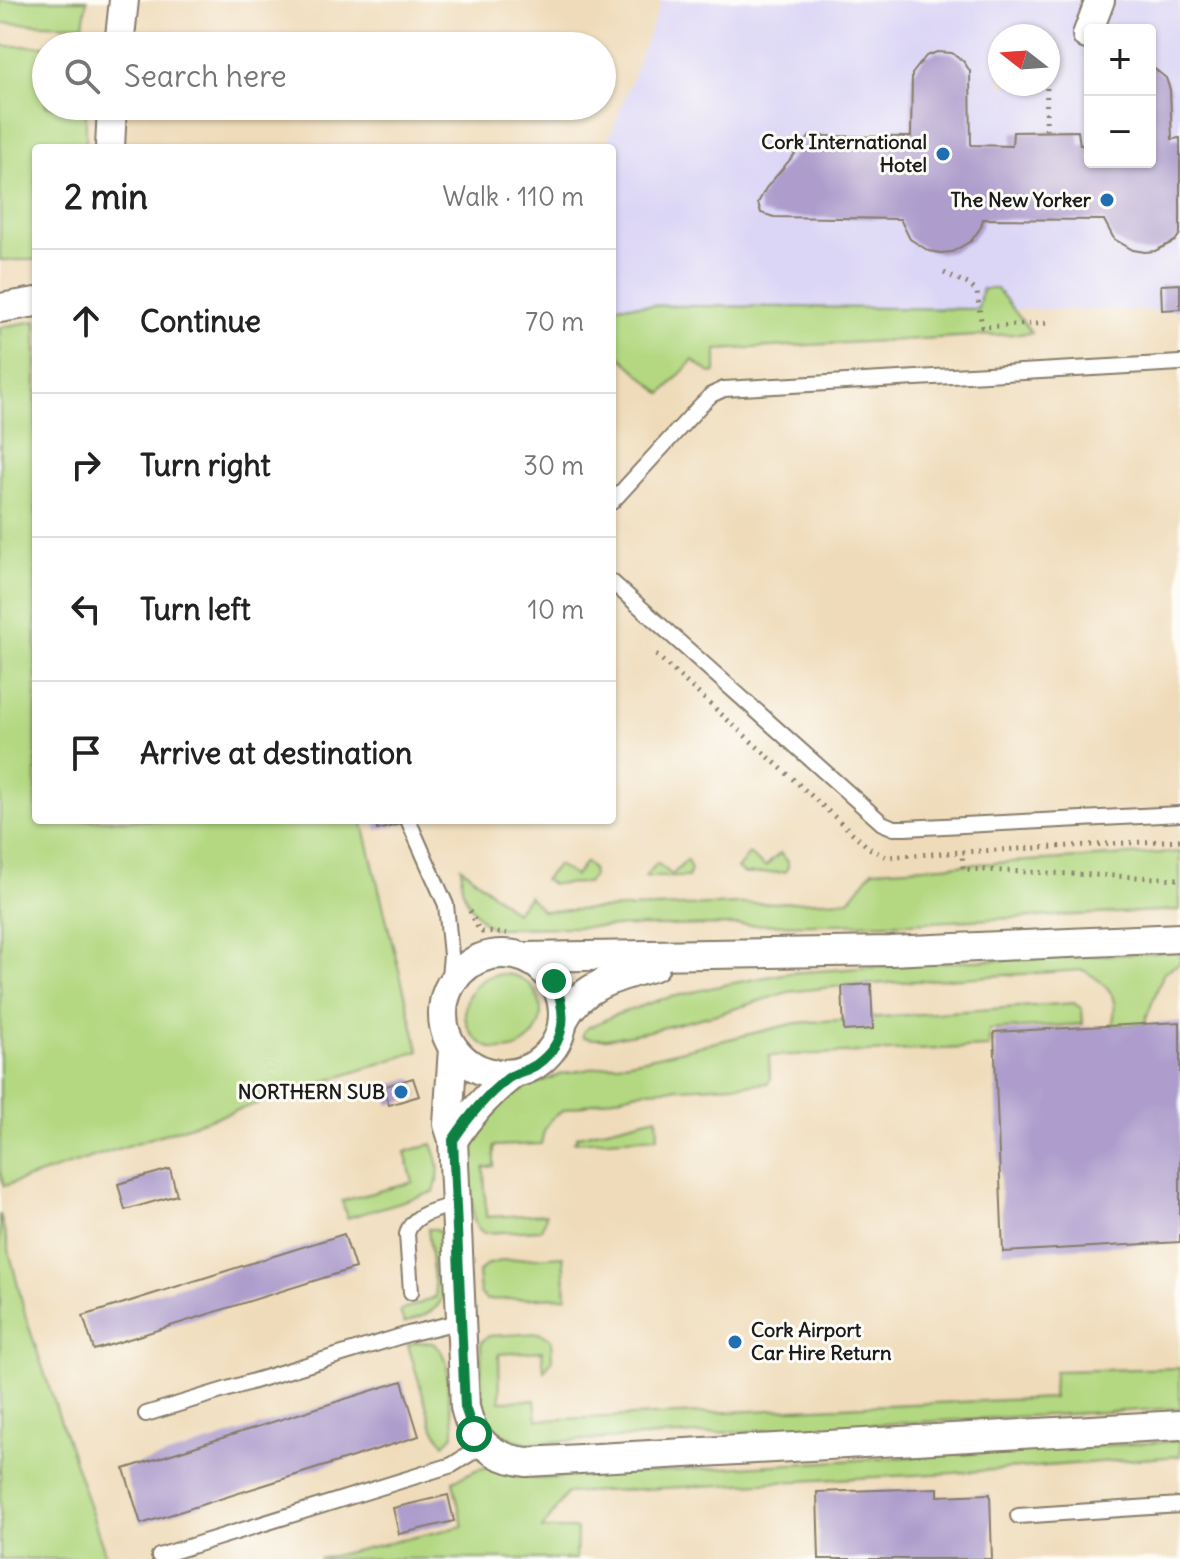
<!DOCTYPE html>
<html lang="en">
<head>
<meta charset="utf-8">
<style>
	:root { --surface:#fff; --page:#f2f2f2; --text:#222; --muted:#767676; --line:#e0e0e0 }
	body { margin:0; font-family:Delius,sans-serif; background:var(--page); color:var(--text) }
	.controls { position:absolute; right:24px; top:24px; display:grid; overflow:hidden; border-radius:8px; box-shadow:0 2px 6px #0004 }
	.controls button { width:72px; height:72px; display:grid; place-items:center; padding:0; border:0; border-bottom:2px solid var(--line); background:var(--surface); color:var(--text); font:40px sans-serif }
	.compass { position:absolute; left:988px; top:24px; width:72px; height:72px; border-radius:50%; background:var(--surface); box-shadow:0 2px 6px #0004; rotate:287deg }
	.stop { position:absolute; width:24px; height:24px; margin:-18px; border:6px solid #0b8043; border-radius:50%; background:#fff }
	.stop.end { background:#0b8043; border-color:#fff; box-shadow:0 2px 8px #0008 }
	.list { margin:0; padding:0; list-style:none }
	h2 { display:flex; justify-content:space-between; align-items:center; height:104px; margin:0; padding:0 32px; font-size:34px }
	h2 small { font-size:26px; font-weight:400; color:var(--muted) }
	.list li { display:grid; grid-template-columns:52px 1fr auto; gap:24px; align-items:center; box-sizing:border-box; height:144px; padding:0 32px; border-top:2px solid var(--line) }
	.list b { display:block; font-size:30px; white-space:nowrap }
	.list em { font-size:26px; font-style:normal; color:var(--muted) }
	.icon { flex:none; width:44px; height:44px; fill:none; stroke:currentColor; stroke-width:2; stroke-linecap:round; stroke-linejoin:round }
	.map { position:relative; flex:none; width:1180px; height:1559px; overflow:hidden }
	.search { position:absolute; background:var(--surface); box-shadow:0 2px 6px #0004; left:32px; top:32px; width:584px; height:88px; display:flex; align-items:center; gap:20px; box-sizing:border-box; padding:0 28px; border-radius:44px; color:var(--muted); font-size:30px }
	.panel { position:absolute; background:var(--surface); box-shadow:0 2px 6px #0004; left:32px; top:144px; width:584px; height:680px; border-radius:8px }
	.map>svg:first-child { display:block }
	.built { fill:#dcd6f6; fill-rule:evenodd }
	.green { fill:#b3d881; stroke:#687a4e; stroke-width:2 }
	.building { fill:#ad9ccc }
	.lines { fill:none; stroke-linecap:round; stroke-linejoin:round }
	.lane-casing { stroke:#867c6a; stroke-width:18 }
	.street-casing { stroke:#867c6a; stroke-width:32 }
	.path { stroke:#867c6a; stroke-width:5; stroke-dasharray:2 6; stroke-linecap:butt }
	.lane { stroke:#fff; stroke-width:14 }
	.street { stroke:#fff; stroke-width:28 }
	.route { stroke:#0b8043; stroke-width:10 }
	.poi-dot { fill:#1f6fb2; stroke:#fdfcf7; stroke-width:3 }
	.labels { text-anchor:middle; stroke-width:6; stroke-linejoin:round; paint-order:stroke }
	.poi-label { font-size:20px; font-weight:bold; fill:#1c1c1c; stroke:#fdfcf7; text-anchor:end }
</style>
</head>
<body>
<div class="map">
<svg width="1180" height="1559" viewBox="0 0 1180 1559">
	<rect width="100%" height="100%" fill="#fdfcf7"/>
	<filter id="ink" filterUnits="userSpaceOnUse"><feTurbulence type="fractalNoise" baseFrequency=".0125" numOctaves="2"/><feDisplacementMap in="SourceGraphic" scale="16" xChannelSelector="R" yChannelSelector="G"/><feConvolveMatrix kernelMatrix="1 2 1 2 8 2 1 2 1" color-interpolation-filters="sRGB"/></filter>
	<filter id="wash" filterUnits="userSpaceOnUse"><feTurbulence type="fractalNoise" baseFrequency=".006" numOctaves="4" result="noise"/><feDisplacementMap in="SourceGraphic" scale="32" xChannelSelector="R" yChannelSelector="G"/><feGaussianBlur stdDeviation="1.8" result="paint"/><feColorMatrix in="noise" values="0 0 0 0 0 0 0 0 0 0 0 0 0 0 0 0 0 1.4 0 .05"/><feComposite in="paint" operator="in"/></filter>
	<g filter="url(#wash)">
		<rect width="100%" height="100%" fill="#efdbb9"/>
		<path class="built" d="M662,0H1180V311L612,305V148H605ZM1090,30H1150V162H1090ZM1000,36H1048V84H1000Z"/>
		<g class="green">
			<path d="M0,0H87L83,25L0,23Z"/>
			<path d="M0,46H46V106H86V148H36V260H0Z"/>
			<path d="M982,289H997L1032,333L716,350V372L710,373L693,360L662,394L612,349V305L978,309Z"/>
			<path d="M36,321V820H240L241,823L249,820H362L419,1051L4,1186L0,1172V327Z"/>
			<path d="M1180,852V910L909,923L494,928C481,925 465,900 462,887C461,881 462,874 461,867L515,912L529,896L543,911L849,900L873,870Z"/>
			<path d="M780,853L788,862V867L785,872L745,874L737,869L749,854L765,867Z"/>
			<path d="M687,860L691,870L688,877H645L657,863L672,875Z"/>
			<path d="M585,862L592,869L593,876L587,883L552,884L544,880L557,865L575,876Z"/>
			<path d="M1180,952V963L1164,972L1144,1024L1112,1026C1120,995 1109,985 1083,970L842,986L788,992L721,1013L645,1032L607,1039H593L583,1037V1032L587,1028L615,1015L659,1000L723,985L788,973L950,962Z"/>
			<circle cx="503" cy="1012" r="38"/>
			<path d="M1074,1003L1082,1009L1083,1024L989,1030V1047L769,1056L770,1080L768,1083L647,1090L564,1110L551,1119L544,1131L541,1144L494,1146V1166L484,1168L486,1217L546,1214L545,1221L540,1230L484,1233L479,1229L474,1222L470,1170L473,1148L482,1124L500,1105L527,1087L562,1074L645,1059L796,1023Z"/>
			<path d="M657,1117L658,1137L574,1142L578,1136Z"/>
			<path d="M432,1144C440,1164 441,1171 434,1192L347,1218L342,1201L413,1182L405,1152Z"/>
			<path d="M0,1214L26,1318L107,1559H0Z"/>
			<path d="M428,1229H436L441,1234L444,1292C440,1312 421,1317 404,1323L400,1311L436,1297Z"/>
			<path d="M563,1256L566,1297L486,1300L480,1293L478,1273L486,1265L505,1260Z"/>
			<path d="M540,1333L551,1339L552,1360L544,1371L542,1351L499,1354L500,1401L535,1400L537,1420L1053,1398L1054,1371L1180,1368V1408L529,1443C472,1434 483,1391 481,1345L482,1341L489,1336Z"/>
			<path d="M416,1342L433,1343L441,1351L447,1364L448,1396L454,1424V1434L444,1444L432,1425L408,1345Z"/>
			<path d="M1180,1441V1456L953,1473L567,1493L542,1529H577L576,1559H318L463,1526L453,1481L478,1469L491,1467L515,1476L537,1479Z"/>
		</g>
		<g id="blocks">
			<g class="building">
				<path d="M937,52L952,53L963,61L970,71L971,145L1012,146L1013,132L1078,131L1080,145H1090V162H1150V67L1155,69L1166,78L1170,90L1172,139L1180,138V234L1175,241L1155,251L1145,252L1133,250L1114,239L1104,220L983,219L981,227L971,241L952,252L941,253L929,251L910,239L900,219L774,217L761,213L758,203L766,188L810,136L911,137L912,74L926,56Z"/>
				<path d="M1180,284V309L1162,310L1161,285Z"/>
				<path d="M375,820H413V821L377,830Z"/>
				<path d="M871,984L873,1029L844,1031L842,986Z"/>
				<path d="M1180,1022V1242L1003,1252L994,1032Z"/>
				<path d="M413,1078L419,1096L389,1105L383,1087Z"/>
				<path d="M170,1169L177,1195L125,1210L118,1184Z"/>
				<path d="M344,1234L355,1268L94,1350L83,1316Z"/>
				<path d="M402,1381L419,1436L141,1524L124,1469Z"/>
				<path d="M938,1488V1496L990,1494L992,1559H819L817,1492Z"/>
				<path d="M448,1495L454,1521L399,1534L393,1508Z"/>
			</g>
		</g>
	</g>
	<g filter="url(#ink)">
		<use href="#blocks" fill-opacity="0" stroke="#867c6a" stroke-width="2"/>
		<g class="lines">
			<g class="lane-casing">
				<g id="lane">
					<path d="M612,502L699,407L711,395L724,389L1180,363"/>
					<path d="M612,582L882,823L894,828H905L1180,814"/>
					<path d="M409,822L446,905L451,955L448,988"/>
					<path d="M411,1292L407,1234C412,1213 438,1210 456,1204"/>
					<path d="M146,1414L408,1334L462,1321"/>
					<path d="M1018,1516L1180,1505"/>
					<path d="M159,1556L452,1465L484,1445"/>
				</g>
			</g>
			<g class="street-casing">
				<g id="street">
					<path d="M1087,35L1100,0"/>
					<path d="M119,46L124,0"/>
					<path d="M110,148L112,106"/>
					<path d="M0,308L36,302"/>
					<circle cx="503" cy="1014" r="60"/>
					<path d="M524,957L890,951L1180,938"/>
					<path d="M564,1019C583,983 619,977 655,966"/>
					<path d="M453,1048L448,1124L453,1140L465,1407C473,1442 492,1458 527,1462L1180,1425"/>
					<path d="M453,1140C470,1114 488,1094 512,1075"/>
				</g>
			</g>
			<g class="path">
				<path d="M1046,130L1047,84"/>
				<path d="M944,273L968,284L977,292L982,327L1050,323"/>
				<path d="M656,655L869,848L886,857L962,852"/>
				<path d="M1180,840L962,852L963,869L1180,879"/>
				<path d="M470,911L477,926L482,932L507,933"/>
			</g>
			<use href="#lane" class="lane"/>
			<use href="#street" class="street"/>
		</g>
	</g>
	<g class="lines" filter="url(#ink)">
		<path class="route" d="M474,1434L465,1407L453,1140C469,1116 485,1096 507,1079C516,1072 527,1071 536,1065C567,1043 568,1014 554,981"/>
	</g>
	<g class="poi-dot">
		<circle cx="943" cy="154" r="8"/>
		<circle cx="1107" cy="200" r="8"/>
		<circle cx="401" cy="1092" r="8"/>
		<circle cx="735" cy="1342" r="8"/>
	</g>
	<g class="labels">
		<g class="poi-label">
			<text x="927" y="149">Cork International<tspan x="927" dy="23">Hotel</tspan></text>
			<text x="1091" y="207">The New Yorker</text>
			<text x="385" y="1099">NORTHERN SUB</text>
			<text x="751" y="1337" text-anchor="start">Cork Airport<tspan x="751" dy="23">Car Hire Return</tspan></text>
		</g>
	</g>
</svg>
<div class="controls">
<button>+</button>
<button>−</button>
</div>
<svg class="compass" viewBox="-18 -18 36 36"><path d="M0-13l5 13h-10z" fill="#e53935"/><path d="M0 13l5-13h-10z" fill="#767676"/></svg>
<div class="stop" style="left:474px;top:1434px"></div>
<div class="stop end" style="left:554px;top:981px"></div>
<div class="search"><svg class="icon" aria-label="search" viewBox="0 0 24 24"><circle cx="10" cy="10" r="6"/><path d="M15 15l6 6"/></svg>Search here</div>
<section class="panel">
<h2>2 min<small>Walk · 110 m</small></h2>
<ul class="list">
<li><svg class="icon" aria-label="ahead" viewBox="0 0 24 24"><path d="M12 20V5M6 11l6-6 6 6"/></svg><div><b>Continue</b></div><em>70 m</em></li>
<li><svg class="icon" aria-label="right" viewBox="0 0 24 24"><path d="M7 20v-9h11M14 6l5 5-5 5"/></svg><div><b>Turn right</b></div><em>30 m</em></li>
<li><svg class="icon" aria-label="left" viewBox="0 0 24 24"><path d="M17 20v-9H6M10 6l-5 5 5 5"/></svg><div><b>Turn left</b></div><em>10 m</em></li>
<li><svg class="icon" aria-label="arrive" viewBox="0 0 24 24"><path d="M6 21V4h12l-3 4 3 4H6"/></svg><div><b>Arrive at destination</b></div></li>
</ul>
</section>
</div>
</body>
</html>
